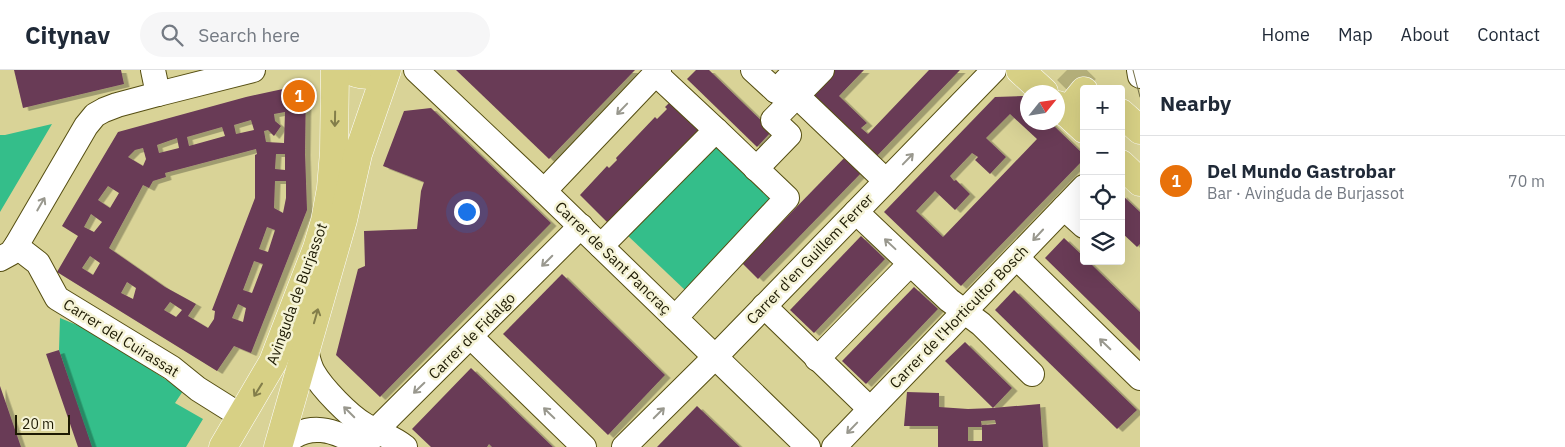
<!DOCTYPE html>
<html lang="en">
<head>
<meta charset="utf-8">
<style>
	:root { --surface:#fff; --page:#f6f6f7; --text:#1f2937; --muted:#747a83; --line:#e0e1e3; --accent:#111827 }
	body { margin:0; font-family:"IBM Plex Sans",sans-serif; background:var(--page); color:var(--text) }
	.controls { position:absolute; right:15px; top:15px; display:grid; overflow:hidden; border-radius:5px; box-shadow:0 5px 20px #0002 }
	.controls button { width:45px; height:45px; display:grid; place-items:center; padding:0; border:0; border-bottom:1px solid var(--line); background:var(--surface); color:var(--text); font:25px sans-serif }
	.compass { position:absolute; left:1020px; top:15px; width:45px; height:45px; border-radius:50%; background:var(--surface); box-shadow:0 5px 20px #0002; rotate:60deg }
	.scale { position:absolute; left:15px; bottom:12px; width:55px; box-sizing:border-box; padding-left:5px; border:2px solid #1d1a03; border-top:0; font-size:14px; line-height:18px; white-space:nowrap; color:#1d1a03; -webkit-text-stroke:4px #f5f3d5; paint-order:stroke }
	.you { position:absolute; left:466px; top:141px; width:18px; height:18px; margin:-12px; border:4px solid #fff; border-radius:50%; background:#1a73e8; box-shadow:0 0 0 8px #1a73e833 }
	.badge { display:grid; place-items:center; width:32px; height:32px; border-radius:50%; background:var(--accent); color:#fff; font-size:16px; font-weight:700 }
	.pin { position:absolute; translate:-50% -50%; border:2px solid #fff; box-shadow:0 1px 5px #0006 }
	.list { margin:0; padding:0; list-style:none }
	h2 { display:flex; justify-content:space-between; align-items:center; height:65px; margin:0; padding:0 20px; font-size:21px }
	h2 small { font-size:16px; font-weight:400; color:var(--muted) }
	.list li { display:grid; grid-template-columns:32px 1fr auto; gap:15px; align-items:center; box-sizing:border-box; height:90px; padding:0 20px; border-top:1px solid var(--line) }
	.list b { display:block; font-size:19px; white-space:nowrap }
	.list p { margin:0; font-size:16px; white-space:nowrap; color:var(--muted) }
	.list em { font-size:16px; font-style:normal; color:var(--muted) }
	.icon { flex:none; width:28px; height:28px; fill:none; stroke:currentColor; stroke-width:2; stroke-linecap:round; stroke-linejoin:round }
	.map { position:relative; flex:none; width:1140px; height:377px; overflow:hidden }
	header { display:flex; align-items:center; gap:30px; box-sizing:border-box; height:70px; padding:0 25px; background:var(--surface); border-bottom:1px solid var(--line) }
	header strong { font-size:24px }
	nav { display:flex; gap:28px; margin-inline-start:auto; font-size:18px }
	.search { width:350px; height:45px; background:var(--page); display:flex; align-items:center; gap:12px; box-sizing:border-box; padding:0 18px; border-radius:28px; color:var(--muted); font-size:19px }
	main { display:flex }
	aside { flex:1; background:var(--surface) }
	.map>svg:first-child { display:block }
	.green { fill:#34be8a }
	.building { fill:#693a57; fill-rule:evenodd; filter:url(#shadow) }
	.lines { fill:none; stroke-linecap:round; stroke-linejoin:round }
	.major-tunnel { stroke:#b3ae79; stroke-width:28; stroke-dasharray:28 14; stroke-linecap:butt }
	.minor-casing { stroke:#554e12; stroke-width:26 }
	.major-casing { stroke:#fff; stroke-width:29 }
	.minor { stroke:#fff; stroke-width:24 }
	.major { stroke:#d7d085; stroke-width:28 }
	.tram { stroke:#736f47; stroke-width:1 }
	.oneway { stroke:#99988e }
	.oneway2 { stroke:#837e4a }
	.labels { text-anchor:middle; stroke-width:5; stroke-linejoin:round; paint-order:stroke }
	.street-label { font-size:15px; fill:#1d1a03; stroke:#f5f3d5 }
</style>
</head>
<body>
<header>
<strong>Citynav</strong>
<div class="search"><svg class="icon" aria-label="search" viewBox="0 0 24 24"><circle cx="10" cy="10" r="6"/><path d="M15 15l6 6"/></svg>Search here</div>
<nav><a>Home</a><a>Map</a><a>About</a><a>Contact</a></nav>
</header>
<main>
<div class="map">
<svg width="1140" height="377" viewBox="0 0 1140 377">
	<defs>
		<filter id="shadow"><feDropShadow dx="5.5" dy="3" stdDeviation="0" flood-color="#0004"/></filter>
	</defs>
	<rect width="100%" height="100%" fill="#d9d397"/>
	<g class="green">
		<path d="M52,54L0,142V65H5Z"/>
		<path d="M713,72L773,128L685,220L626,164Z"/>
		<path d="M60,248L94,262L183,321L175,333L203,349L186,377H91L59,280Z"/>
	</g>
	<g class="building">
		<path d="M14,0H121L124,14L23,38Z"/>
		<path d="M456,0H635L549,89Z"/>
		<path d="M696,0H709L772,61L757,77L687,9Z"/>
		<path d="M833,0H864L839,26L867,53L861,58L868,64L929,0H960L873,90L807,26Z"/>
		<path d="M306,14L305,83L307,140L251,283L234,276L217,301L57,202L78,166L62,156L118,62L246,27ZM285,42L284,73L266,72L264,61L268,60L274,66L281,56L275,51L274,44ZM251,50L254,60L236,64L234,55ZM222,57L225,66L189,76L187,67ZM177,68L179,78L159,83L157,75ZM143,78L146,89L143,96L128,87L135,80ZM256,79L257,84L255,85V128L212,240L215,241L214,249L208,258L188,246L196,234L165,217L109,178L143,115L149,118L153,111L166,107L165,103ZM276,84H285V100L275,99ZM275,111H286V128L283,143L274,138ZM108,116L119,123L110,138L98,130ZM91,144L102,152L94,162L84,157ZM267,157L275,160L268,182L259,179ZM90,186L100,193L93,205L82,198ZM254,191L263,194L252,223L243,220ZM127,212L136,218L133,229L121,223ZM170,232L182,240L176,247L164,240ZM238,234L246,238L243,252L232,248Z"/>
		<path d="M1023,26L1028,31V52H1050L1084,85V89L961,216L884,142L995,27ZM1010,44L1037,69L943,167L916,141L935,121L955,140L970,124L956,110L954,111L950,106L972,83L978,87L975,90L990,104L1006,87L986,68Z"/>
		<path d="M672,30L701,58L608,153L580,125L607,96L609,98L617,90L616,88L655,47L657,49L667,39L665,37Z"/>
		<path d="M431,38L551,153L380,327L336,285L358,199L365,196L364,161L417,159L421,121L424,112L383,96L404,41Z"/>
		<path d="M849,83L866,98L758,209L742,193Z"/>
		<path d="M1121,124L1140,142V174L1137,177L1121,162Z"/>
		<path d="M861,166L885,189L814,263L790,240Z"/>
		<path d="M1064,168L1084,187V191H1088L1140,242V281L1045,188Z"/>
		<path d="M562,204L665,305L608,365L503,264Z"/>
		<path d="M914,217L938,239L866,314L842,291Z"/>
		<path d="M1014,220L1137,340L1117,359L995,240Z"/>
		<path d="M965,272L1012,318L993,338L1040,334L1043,377H938V356H904L907,322L939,323V337L968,339L993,338L945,291ZM995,350L996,354L982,355V371H968V357H982L981,351Z"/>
		<path d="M59,280L92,377H78L46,284Z"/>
		<path d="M471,298L553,377H492L489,374L487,377H431L412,359Z"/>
		<path d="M0,316L21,377H0Z"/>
		<path d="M697,336L740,377H657Z"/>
	</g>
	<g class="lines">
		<path class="major-tunnel" d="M1067,0L1086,19"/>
		<g class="minor-casing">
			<g id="minor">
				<path d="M416,0L544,121L808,377"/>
				<path d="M753,0L776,21L796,0"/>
				<path d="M1139,0L1140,6"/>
				<path d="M656,4L716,60"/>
				<path d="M776,21L797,26L886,111"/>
				<path d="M158,24L253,0"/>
				<path d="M756,99L789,65L773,50L822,0"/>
				<path d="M544,121L659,0"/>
				<path d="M1064,138L1084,156"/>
				<path d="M856,142L949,230L981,254L1032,304"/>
				<path d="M16,176L38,193L57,228L172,298L198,319L241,346"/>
				<path d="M601,176L716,60L787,128L675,248"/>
				<path d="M1017,188L1140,308"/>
				<path d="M0,189L11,183L16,176L86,56L95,45L104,40L117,35L158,24L153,0"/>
				<path d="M764,236L870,339"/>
				<path d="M471,267L584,377"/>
				<path d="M306,280C308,288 309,295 313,302C322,318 349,346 365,355C378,363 393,367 405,377"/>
				<path d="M817,289L910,194"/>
				<path d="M282,377C306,349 337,360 362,377"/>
				<path d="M367,377L370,368L376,360L581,156"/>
				<path d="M624,377L715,287L994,0"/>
				<path d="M834,377L1084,117"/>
			</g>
		</g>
		<g class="major-casing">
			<g id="major">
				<path d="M349,0C361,7 371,6 383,0"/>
				<path d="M1020,0L1044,22"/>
				<path d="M1058,35L1084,59"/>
				<path d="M1066,43L1084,21"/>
				<path d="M1121,43L1140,60"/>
				<path d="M1121,94L1140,112"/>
				<path d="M223,377L273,292L317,178L325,151L331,118L334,82L335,0"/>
				<path d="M278,377L343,150L358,84L387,0"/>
			</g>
		</g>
		<use href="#minor" class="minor"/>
		<use href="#major" class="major"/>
		<path class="tram" d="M1133,0L1140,27"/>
	</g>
	<defs><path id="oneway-shaft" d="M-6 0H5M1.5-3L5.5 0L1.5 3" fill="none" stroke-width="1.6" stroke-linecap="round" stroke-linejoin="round" transform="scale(1.25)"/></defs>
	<g class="oneway">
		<use href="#oneway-shaft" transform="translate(622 39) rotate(134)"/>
		<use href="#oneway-shaft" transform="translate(908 89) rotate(-46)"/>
		<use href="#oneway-shaft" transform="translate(41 134) rotate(-60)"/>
		<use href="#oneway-shaft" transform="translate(1038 165) rotate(133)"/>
		<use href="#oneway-shaft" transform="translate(890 174) rotate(-137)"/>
		<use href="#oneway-shaft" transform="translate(547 191) rotate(135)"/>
		<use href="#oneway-shaft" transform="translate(1105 274) rotate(-136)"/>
		<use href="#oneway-shaft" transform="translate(419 318) rotate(136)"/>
		<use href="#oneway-shaft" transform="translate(349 342) rotate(-135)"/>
		<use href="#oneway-shaft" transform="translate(549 343) rotate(-136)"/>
		<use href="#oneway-shaft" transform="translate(659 343) rotate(-45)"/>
		<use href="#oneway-shaft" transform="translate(852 358) rotate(134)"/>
	</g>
	<g class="oneway2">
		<use href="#oneway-shaft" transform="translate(335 49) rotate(91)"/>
		<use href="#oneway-shaft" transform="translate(316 246) rotate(-74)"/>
		<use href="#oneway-shaft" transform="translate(258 320) rotate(122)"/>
	</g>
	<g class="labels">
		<g class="street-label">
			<text transform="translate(613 188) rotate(44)" y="5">Carrer de Sant Pancraç</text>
			<text transform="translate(810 189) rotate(-46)" y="5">Carrer d'en Guillem Ferrer</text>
			<text transform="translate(297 224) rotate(-70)" y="5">Avinguda de Burjassot</text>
			<text transform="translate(959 247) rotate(-46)" y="5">Carrer de l'Horticultor Bosch</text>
			<text transform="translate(472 266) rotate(-45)" y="5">Carrer de Fidalgo</text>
			<text transform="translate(121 268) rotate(32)" y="5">Carrer del Cuirassat</text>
		</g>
	</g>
</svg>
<div class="controls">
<button>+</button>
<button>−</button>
<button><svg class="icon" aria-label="locate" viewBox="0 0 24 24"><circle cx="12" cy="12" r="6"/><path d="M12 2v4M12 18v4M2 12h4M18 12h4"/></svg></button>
<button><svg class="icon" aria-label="layers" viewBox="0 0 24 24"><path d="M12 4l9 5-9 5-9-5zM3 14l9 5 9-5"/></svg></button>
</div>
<svg class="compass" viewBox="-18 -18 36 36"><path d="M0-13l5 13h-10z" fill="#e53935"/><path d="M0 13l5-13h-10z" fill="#747a83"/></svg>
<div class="scale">20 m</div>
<div class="you"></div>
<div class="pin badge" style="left:299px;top:26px;background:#e8710a">1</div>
</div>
<aside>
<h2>Nearby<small></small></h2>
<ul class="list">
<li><span class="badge" style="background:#e8710a">1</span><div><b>Del Mundo Gastrobar</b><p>Bar · Avinguda de Burjassot</p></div><em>70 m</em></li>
</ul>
</aside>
</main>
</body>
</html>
